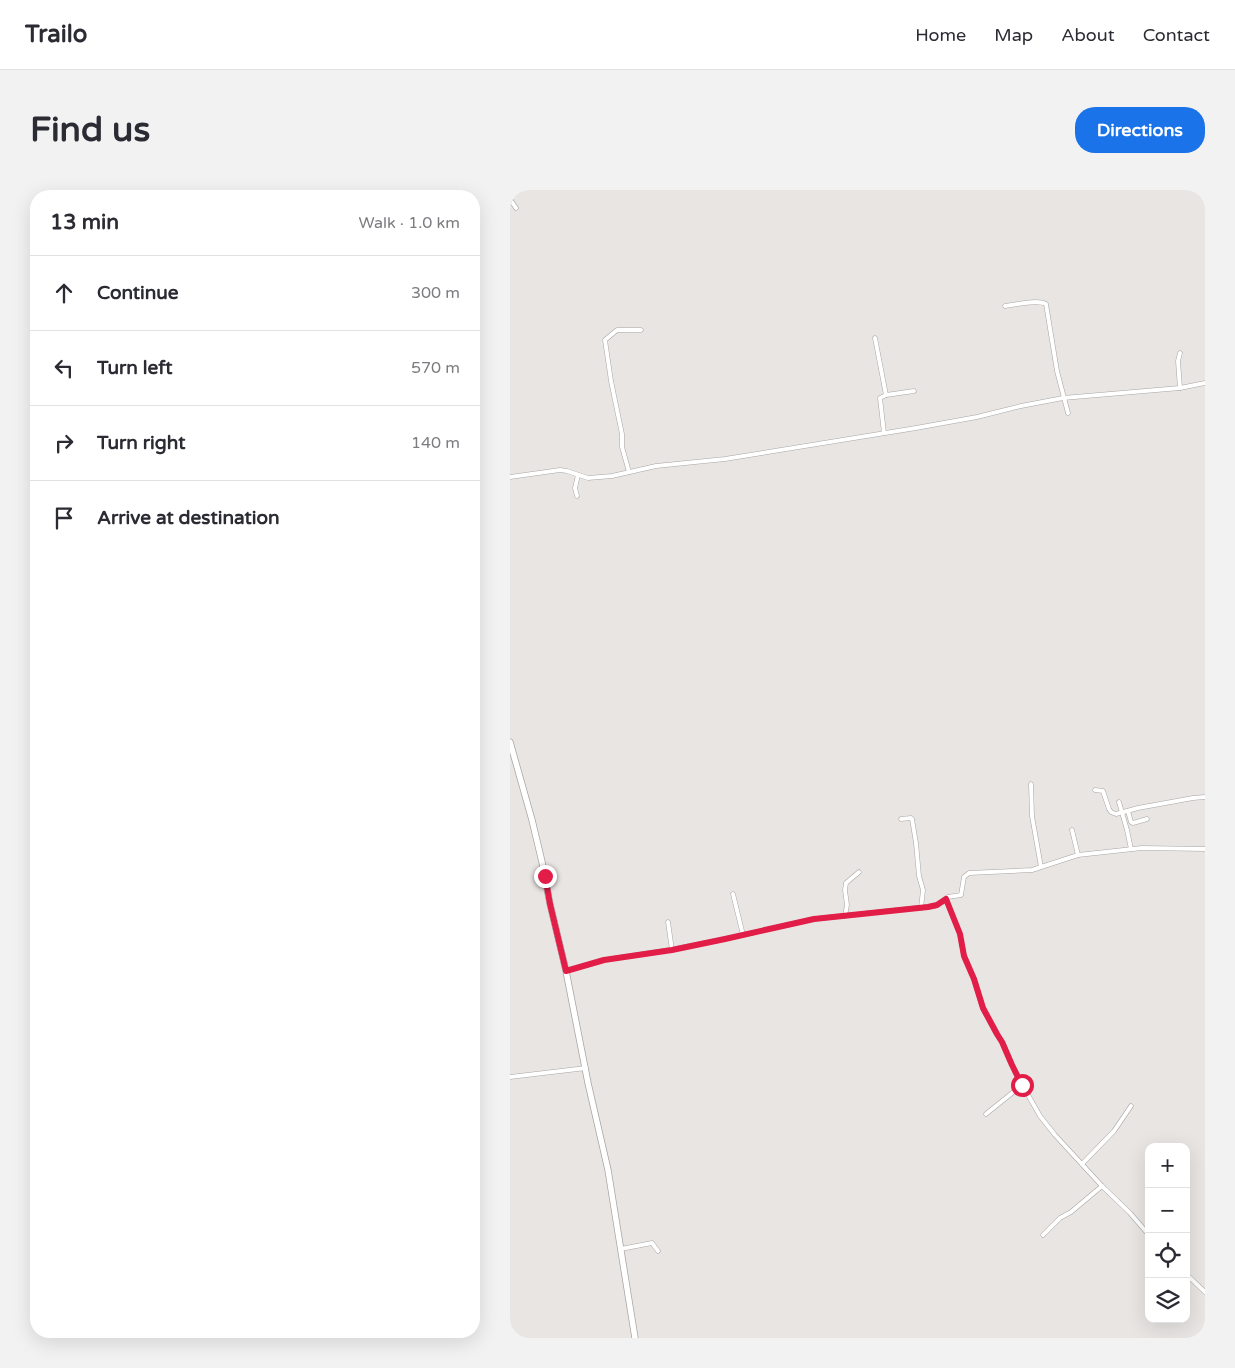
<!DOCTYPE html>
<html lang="en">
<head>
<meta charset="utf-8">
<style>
	:root { --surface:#fff; --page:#f2f2f3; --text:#2b2b33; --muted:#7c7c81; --line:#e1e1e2; --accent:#1a73e8 }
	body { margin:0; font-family:"Varela Round",sans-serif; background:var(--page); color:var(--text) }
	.controls { position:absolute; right:15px; bottom:15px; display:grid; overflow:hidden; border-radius:10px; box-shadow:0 5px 20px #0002 }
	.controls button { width:45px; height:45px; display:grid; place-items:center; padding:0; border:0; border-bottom:1px solid var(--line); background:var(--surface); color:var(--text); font:25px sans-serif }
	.stop { position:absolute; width:15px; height:15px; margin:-11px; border:4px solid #e11d48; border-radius:50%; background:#fff }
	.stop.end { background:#e11d48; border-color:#fff; box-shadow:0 1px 5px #0008 }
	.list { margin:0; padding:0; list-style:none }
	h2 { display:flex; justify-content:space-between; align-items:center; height:65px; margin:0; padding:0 20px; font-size:21px }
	h2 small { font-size:16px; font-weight:400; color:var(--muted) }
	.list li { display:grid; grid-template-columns:32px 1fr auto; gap:15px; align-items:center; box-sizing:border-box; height:75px; padding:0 20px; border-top:1px solid var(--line) }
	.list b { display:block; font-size:19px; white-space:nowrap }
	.list em { font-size:16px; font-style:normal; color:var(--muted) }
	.icon { flex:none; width:28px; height:28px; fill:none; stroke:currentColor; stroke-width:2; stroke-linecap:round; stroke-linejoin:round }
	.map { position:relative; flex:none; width:695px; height:1148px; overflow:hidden; border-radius:20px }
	header { display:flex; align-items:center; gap:30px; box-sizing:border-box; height:70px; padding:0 25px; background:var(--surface); border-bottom:1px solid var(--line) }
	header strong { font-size:24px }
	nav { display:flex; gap:28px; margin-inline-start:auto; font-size:18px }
	.intro { display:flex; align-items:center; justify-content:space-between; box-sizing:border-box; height:120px; padding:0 30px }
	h1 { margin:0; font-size:35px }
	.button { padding:12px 22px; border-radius:20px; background:var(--accent); color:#fff; font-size:18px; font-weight:700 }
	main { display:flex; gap:30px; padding:0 30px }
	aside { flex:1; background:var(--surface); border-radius:20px; box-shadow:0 5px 20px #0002 }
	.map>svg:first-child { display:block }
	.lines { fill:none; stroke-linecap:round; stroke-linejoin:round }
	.street-casing { stroke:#a8a5a3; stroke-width:5 }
	.secondary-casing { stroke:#a8a5a3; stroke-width:7 }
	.street { stroke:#fff; stroke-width:4 }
	.secondary { stroke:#fff; stroke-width:5.5 }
	.route { stroke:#e11d48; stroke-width:6 }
</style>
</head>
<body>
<header>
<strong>Trailo</strong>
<nav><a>Home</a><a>Map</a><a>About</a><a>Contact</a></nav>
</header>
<div class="intro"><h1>Find us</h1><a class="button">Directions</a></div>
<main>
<aside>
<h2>13 min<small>Walk · 1.0 km</small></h2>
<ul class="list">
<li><svg class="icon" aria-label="ahead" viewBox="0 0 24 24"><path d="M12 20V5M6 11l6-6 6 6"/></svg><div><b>Continue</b></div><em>300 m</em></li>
<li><svg class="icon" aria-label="left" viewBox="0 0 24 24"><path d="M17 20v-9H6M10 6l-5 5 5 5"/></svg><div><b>Turn left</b></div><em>570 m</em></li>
<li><svg class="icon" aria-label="right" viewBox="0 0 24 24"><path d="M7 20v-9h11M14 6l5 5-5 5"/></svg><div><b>Turn right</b></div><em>140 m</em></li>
<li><svg class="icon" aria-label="arrive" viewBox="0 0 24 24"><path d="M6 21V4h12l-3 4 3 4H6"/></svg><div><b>Arrive at destination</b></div></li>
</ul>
</aside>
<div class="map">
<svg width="695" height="1148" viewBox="0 0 695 1148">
	<rect width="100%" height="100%" fill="#e8e5e3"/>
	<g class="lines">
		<g class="street-casing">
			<g id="street">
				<path d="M0,9L6,18"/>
				<path d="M495,116C505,115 527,109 536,114L547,181L558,223"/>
				<path d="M365,148L376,205L370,208L374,243"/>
				<path d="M670,163L668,171L670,198"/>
				<path d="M376,205L404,201"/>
				<path d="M119,282L112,257V244L101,191L95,150L107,140H131"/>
				<path d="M0,287L50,280L57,281L78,288L102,286L146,276L215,269L406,238L467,227L511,216L553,208L670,198L695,193"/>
				<path d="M67,306L65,298L68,285"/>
				<path d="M521,594L522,626L531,677"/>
				<path d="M585,600L593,601L599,619L601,622L606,624L628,618L683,608L695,607"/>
				<path d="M609,612L617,640L621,659"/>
				<path d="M618,621L621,632L623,633L637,629"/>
				<path d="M391,629L401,628L402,629L406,653L409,686L413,700L411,718"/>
				<path d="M562,640L568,665"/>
				<path d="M223,704L233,745"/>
				<path d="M436,709L450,744L454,766L464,789L473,819L487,845L493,853L505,882L530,926L545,945L592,996L620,1023L639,1045"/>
				<path d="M335,726L337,715L335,700L336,693L349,682"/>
				<path d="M158,732L162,760"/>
				<path d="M56,781L94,770L159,760L215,749L304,729L425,716L438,707L451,705L454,687L459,683L522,680L568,665L632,658L695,659"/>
				<path d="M0,887L76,878"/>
				<path d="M476,924L512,895"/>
				<path d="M572,974L604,941L621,916"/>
				<path d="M533,1045L550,1028L561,1022L592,996"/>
				<path d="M111,1059L142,1053L148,1061"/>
				<path d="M676,1084L695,1102"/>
			</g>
		</g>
		<g class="secondary-casing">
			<path id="secondary" d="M0,552L22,630L32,672L40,714L56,781L78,893L98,980L125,1148"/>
		</g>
		<use href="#street" class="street"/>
		<use href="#secondary" class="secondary"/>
	</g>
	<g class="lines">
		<path class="route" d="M35,686L40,714L56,781L94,770L162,760L215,749L304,729L418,717L427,715L436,709L450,744L454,766L464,789L473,818L487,844L492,852L502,875L512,895"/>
	</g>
</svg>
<div class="controls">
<button>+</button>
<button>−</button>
<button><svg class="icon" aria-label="locate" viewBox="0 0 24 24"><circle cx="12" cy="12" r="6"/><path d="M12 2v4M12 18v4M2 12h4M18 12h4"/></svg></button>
<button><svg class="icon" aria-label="layers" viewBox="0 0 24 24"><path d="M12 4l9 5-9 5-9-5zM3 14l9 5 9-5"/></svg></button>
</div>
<div class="stop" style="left:512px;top:895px"></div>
<div class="stop end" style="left:35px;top:686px"></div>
</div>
</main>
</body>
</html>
